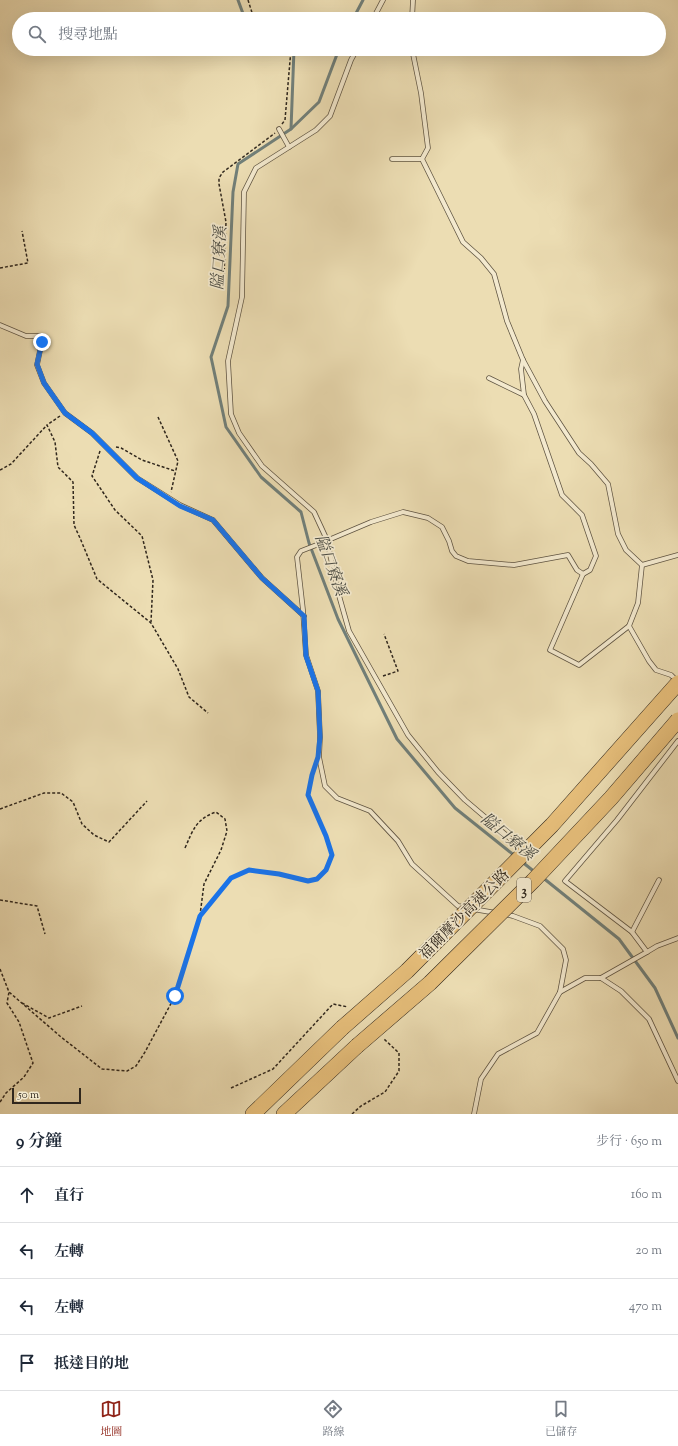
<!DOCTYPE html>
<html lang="zh-TW">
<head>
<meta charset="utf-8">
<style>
	:root { --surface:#fff; --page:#f2f2f3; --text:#1f2937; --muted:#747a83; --line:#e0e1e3; --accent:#8f2418 }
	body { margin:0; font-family:"Sorts Mill Goudy","Noto Serif TC",serif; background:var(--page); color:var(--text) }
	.scale { position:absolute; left:12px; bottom:10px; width:69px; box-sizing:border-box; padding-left:4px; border:2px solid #30271d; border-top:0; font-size:11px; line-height:14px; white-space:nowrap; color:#30271d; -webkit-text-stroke:3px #f3e9ce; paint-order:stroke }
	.stop { position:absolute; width:12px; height:12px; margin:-9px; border:3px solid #1a73e8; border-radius:50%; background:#fff }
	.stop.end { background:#1a73e8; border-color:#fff; box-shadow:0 1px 4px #0008 }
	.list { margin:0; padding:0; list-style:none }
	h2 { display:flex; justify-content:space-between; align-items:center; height:52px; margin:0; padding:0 16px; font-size:17px }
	h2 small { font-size:13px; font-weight:400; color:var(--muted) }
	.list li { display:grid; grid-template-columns:26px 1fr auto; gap:12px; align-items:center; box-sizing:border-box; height:56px; padding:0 16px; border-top:1px solid var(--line) }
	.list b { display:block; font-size:15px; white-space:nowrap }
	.list em { font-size:13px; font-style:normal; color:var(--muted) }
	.icon { flex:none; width:22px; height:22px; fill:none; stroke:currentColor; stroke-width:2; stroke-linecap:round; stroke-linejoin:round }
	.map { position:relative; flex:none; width:678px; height:1114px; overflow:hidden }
	.search { position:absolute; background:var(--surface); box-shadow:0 4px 16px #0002; left:12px; right:12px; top:12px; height:44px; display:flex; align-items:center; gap:10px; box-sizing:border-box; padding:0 14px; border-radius:22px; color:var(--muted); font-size:15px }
	.sheet { height:276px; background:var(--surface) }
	nav { display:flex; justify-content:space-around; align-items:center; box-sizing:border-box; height:56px; border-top:1px solid var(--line); background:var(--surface); font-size:11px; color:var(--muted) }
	nav a { display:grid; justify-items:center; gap:2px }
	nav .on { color:var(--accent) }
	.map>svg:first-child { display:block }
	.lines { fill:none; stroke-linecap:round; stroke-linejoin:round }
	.stream { stroke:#717f79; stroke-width:3 }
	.service-casing { stroke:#5f5442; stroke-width:5.5 }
	.motorway-casing { stroke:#30271d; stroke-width:16 }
	.path { stroke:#30271d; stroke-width:1.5; stroke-dasharray:3 2; stroke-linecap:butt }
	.service { stroke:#f3e9ce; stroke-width:4 }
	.motorway { stroke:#e6be7a; stroke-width:15 }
	.motorway-bridge-casing { stroke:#30271d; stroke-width:16; stroke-linecap:butt }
	.motorway-bridge { stroke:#e6be7a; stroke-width:15 }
	.route { stroke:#1a73e8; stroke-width:5 }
	.labels { text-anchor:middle; stroke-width:3.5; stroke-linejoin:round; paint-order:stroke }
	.shield { fill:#f3e9ce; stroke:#6a6152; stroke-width:1 }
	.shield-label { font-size:14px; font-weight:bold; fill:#30271d }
	.street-label { font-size:15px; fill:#30271d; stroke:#f3e9ce }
	.water-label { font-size:16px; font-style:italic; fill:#4b4c44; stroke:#f3e9ce }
</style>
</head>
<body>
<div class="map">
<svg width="678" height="1114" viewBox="0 0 678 1114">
	<rect width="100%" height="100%" fill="#ecddb3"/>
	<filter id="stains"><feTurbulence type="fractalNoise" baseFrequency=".005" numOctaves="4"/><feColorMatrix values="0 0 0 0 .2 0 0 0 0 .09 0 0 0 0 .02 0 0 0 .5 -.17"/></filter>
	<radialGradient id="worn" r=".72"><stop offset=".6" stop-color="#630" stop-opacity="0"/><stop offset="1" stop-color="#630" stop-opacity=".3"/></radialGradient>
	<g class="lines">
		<g class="stream">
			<path d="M238,0L245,19"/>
			<path d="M353,19L363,0"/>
			<path d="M339,49L319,102L291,129L238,164L233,192L228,306L211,357L226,427L261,477L301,512L309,543L338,619L397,739L455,808L515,856"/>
			<path d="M291,129L294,49"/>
			<path d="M521,861L536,873"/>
			<path d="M542,877L619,939L655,988L678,1038"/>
		</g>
		<g class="service-casing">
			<g id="service">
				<path d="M373,19L383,0"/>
				<path d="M412,19L413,0"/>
				<path d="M357,49L351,60L330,116L316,130L256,168L244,192L242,297L228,361L231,414L239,433L262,466L314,512L327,540L338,592L349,631L408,735L438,772L465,800L520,847"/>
				<path d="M412,49L421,93L428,148L422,159"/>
				<path d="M279,129L289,147"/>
				<path d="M392,159H422L463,242L481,258L494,274L507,321L523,360L545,401L579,453L591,464L608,484L618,534L626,550L642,565L678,555"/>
				<path d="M0,325L26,336H40L42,341L37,365L44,383L65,413L92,433L137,478L180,505L213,520L262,578L304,616"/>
				<path d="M489,378L524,395"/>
				<path d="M583,574L550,650L579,665L629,626L638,603L642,565"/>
				<path d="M629,626L649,661L656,670L671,675L677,681"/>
				<path d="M678,741L617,820L565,881L632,932L647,952L657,946L678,938"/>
				<path d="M465,907L458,906L412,864L398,841L370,811L337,798L325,786L319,757L320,737L318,691L306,655L303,610L297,557L301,551L319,544L371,522L403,512L428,518L442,527L449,541L452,551L456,556L468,561L514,565L568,555L577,570L583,574L590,570L596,556L582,515L562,495L534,414L524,395L521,369L523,360"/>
				<path d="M473,909L496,913"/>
				<path d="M505,914L513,916L540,926L563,949L566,960L560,992"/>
				<path d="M632,932L659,880"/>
				<path d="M601,978L647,952"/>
				<path d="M474,1114L481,1079L498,1054L537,1033L560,992L585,978H601L621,991L649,1019L678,1081"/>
			</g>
		</g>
		<g class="motorway-casing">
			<g id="motorway">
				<path d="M253,1114L342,1028"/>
				<path d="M284,1114L357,1046"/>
			</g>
		</g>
		<g class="path">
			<path d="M248,0L254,19"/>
			<path d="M282,124L285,120L291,49"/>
			<path d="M0,268L28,263L22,231"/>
			<path d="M224,276L226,222L219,184V178L223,172L275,133"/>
			<path d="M60,416L47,425L55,442L58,467L73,482L74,525L80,538L97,579L151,623L178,669L189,697L208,713"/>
			<path d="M158,417L178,461L171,492"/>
			<path d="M116,447L121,448L142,460L175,471"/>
			<path d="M100,451L92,476L115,510L142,536L153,580L151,622"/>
			<path d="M0,470L11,464L47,425"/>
			<path d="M383,676L398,671L384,634"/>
			<path d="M0,809L44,793H61L73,802L82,824L94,835L109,842L147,801"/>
			<path d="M185,848C193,830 196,819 216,812L225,819L227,831L221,850L204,884L200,915"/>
			<path d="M0,900L37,906L45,934"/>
			<path d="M0,969L9,992L61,1037L102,1069L127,1071L136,1066L145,1052L175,996L200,916L231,878L249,870L279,874L308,881L317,879L326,869L332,855L326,836L308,795L314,768"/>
			<path d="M22,1003L49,1018L82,1006"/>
			<path d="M231,1088L273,1069L333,1004L348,1007"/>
			<path d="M0,1102L6,1093L24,1077L33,1063L19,1022L7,1003L9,992"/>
			<path d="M352,1114L361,1106L385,1092L399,1071V1053L384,1039"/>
		</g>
		<use href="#service" class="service"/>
		<use href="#motorway" class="motorway"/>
		<g class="motorway-bridge-casing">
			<g id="motorway-bridge">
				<path d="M342,1028L407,971L552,825L678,683"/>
				<path d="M357,1046L430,983L533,881L611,798L678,720"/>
			</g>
		</g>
		<use href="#motorway-bridge" class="motorway-bridge"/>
	</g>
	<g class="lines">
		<path class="route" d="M42,342L37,364L44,383L65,413L92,433L137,478L180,506L213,520L262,578L304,616L306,656L318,691L320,737L318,757L312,775L308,795L326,836L332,855L326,870L317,879L308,881L279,874L249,870L231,878L200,916L175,996"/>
	</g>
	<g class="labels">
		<rect class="shield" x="517" y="878" width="14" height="24" rx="3"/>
		<g class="shield-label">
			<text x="524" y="895">3</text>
		</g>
		<g class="street-label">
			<text transform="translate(464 914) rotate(-45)" y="5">福爾摩沙高速公路</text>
		</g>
		<g class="water-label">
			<text transform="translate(218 258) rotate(-87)" y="6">隘口寮溪</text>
			<text transform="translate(332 565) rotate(70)" y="6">隘口寮溪</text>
			<text transform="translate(509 836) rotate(39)" y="6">隘口寮溪</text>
		</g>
	</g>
	<rect width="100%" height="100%" filter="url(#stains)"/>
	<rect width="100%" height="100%" fill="url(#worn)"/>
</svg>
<div class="scale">50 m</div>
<div class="stop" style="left:175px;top:996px"></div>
<div class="stop end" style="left:42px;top:342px"></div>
<div class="search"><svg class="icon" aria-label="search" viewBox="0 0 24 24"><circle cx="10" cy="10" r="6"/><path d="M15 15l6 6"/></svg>搜尋地點</div>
</div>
<section class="sheet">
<h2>9 分鐘<small>步行 · 650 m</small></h2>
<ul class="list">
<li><svg class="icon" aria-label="ahead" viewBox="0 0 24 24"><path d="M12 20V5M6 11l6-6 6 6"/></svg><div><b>直行</b></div><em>160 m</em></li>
<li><svg class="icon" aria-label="left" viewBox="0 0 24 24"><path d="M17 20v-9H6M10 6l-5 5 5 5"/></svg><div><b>左轉</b></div><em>20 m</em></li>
<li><svg class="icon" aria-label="left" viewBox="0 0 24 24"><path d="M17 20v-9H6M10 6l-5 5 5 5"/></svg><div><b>左轉</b></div><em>470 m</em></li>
<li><svg class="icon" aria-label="arrive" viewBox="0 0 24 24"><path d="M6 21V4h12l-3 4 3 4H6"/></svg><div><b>抵達目的地</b></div></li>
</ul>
</section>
<nav>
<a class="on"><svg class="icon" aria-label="map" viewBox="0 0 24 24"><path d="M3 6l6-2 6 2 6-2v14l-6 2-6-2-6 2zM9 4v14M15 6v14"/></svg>地圖</a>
<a><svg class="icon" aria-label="directions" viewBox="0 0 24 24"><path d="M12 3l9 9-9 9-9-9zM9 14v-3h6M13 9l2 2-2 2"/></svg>路線</a>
<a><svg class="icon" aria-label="saved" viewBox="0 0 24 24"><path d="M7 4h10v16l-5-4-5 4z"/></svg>已儲存</a>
</nav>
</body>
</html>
